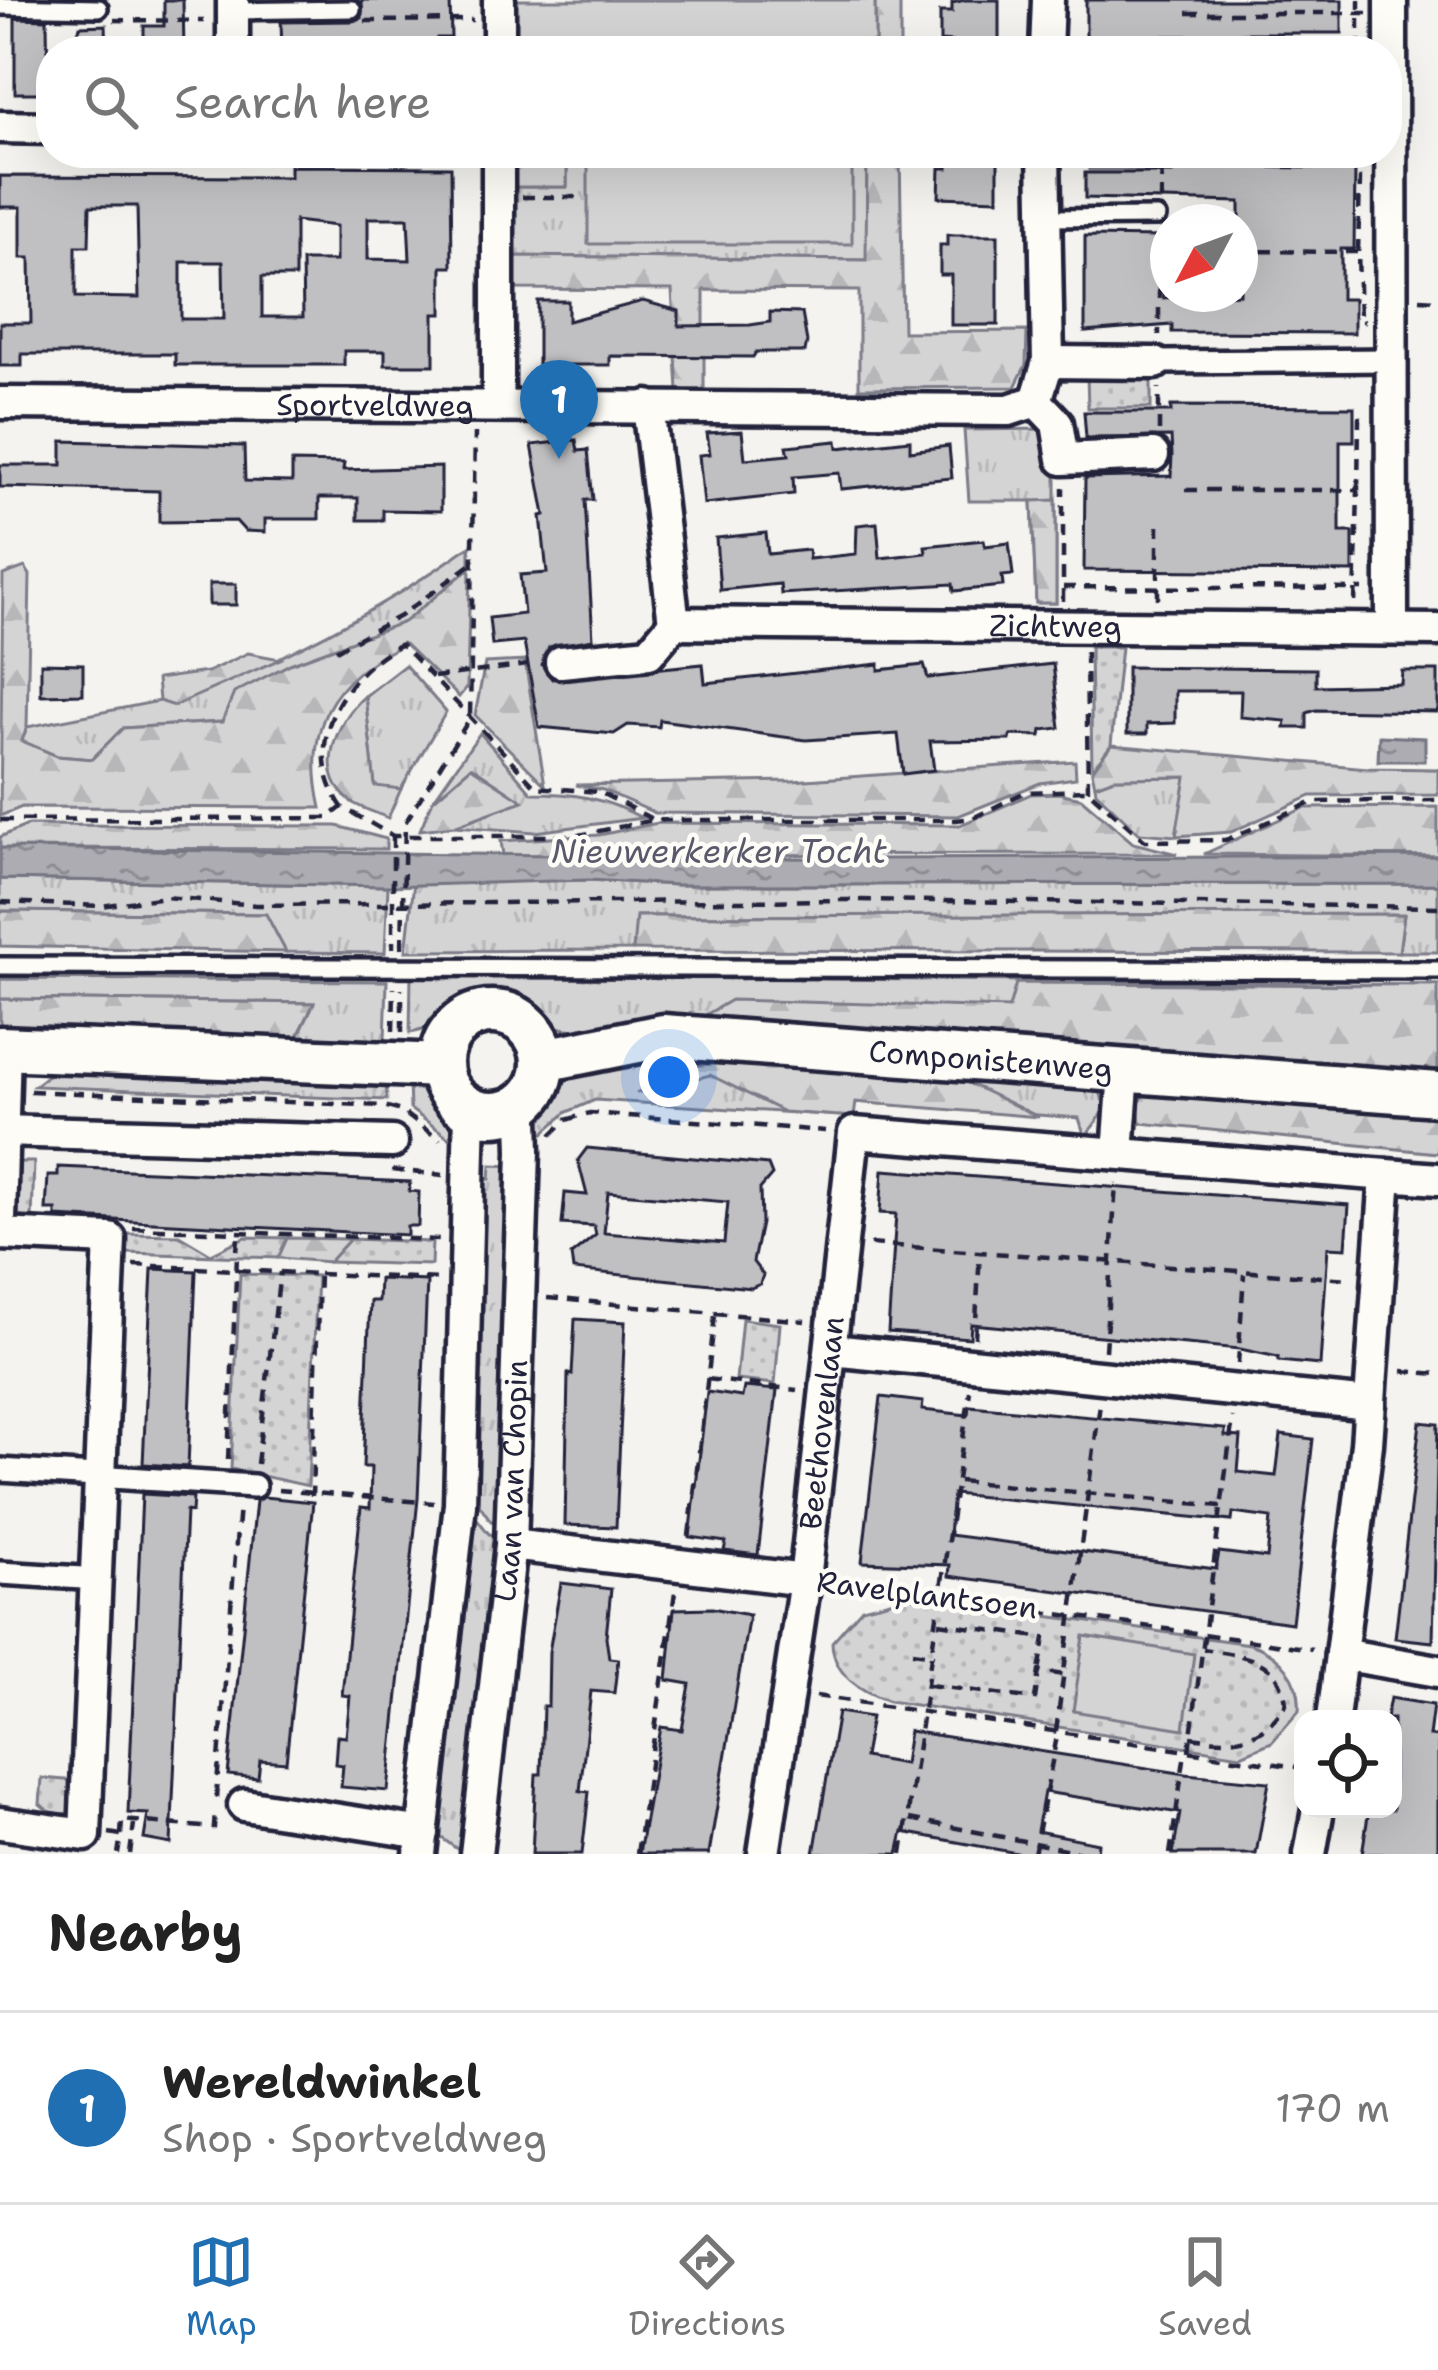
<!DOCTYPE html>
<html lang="en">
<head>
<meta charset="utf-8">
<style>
	:root { --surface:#fff; --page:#f6f6f6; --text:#222; --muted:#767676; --line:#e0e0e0; --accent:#1f6fb2 }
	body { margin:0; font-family:"Shantell Sans",sans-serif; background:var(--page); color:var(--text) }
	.controls { position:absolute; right:36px; bottom:36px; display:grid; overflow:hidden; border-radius:24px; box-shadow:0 12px 48px #0002 }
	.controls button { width:108px; height:108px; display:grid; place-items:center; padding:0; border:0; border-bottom:3px solid var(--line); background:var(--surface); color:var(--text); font:60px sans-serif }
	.compass { position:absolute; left:1150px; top:204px; width:108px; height:108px; border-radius:50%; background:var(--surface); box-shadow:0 12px 48px #0002; rotate:229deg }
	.you { position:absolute; left:669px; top:1077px; width:42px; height:42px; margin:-30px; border:9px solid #fff; border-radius:50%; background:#1a73e8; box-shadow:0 0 0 18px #1a73e833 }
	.badge { display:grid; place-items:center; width:78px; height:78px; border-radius:50%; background:var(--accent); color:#fff; font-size:39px; font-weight:700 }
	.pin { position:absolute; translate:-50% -99px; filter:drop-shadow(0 3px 6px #0008) }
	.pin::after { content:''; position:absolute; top:63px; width:42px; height:36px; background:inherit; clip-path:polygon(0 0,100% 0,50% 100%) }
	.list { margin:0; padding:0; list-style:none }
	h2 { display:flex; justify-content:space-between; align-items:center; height:156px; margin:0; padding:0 48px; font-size:51px }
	h2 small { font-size:39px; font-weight:400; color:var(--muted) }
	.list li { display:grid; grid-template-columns:78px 1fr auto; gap:36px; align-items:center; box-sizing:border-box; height:192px; padding:0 48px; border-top:3px solid var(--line) }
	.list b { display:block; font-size:45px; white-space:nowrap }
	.list p { margin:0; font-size:39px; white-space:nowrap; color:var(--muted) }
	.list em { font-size:39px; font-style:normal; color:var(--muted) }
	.icon { flex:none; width:66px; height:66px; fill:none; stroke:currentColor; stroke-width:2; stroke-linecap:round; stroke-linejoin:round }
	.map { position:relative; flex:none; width:1438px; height:1854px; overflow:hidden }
	.search { position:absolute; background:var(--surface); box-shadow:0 12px 48px #0002; left:36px; right:36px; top:36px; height:132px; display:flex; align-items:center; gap:30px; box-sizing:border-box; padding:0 42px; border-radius:48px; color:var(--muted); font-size:45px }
	.sheet { height:348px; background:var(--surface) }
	nav { display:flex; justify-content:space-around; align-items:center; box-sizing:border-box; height:168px; border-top:3px solid var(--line); background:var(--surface); font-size:33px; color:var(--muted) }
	nav a { display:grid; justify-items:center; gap:6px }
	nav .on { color:var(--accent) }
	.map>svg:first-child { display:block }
	.grass { fill:url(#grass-tufts); stroke:#7c7b88; stroke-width:3 }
	.forest { fill:url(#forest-firs); stroke:#7c7b88; stroke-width:3 }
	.park { fill:url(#park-dots); stroke:#7c7b88; stroke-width:3 }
	.pitch { fill:#d5d4d5; stroke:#7c7b88; stroke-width:3 }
	.water { fill:url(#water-ripples); stroke:#757582; stroke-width:3 }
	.building { fill:#c0bfc2; stroke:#22223b; stroke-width:3; fill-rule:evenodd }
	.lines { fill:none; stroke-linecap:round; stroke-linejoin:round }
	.service-casing { stroke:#22223b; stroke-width:24 }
	.pedestrian-casing { stroke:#22223b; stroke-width:30 }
	.minor-casing { stroke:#22223b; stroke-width:39 }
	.secondary-casing { stroke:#22223b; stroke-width:51 }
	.path { stroke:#22223b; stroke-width:4.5; stroke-dasharray:12 9; stroke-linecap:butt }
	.service { stroke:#fdfcf7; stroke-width:15 }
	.pedestrian { stroke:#fdfcf7; stroke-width:21 }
	.minor { stroke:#fdfcf7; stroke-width:30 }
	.secondary { stroke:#fdfcf7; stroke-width:42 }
	.labels { text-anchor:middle; stroke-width:9; stroke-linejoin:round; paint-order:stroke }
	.street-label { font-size:30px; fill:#22223b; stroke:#fdfcf7 }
	.water-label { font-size:33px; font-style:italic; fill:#59596b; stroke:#fdfcf7 }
</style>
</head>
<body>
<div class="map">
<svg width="1438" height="1854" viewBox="0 0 1438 1854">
	<defs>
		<pattern id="grass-tufts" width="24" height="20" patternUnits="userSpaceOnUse" patternTransform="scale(3)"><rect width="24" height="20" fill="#d5d4d5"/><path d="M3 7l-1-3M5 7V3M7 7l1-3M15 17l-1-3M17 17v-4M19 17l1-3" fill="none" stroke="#b7b6b8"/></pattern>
		<pattern id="forest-firs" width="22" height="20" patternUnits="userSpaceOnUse" patternTransform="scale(3)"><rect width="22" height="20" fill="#d5d4d5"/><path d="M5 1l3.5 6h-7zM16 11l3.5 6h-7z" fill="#b7b6b8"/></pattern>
		<pattern id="park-dots" width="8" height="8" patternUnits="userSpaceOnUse" patternTransform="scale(3)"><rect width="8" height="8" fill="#d5d4d5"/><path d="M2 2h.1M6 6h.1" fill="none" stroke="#b7b6b8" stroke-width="1.8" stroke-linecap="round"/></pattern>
		<pattern id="water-ripples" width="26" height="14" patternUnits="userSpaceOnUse" patternTransform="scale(3)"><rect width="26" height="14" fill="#acacb2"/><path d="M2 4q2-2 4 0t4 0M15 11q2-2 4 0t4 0" fill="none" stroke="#8c8c92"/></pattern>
	</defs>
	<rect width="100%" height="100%" fill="#f4f3ef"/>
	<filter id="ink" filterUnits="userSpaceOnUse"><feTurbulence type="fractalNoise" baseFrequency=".00833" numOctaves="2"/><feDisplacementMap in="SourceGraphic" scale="24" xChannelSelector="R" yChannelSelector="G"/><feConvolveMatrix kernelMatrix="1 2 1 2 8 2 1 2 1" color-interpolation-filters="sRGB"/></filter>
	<g filter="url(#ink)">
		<g class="grass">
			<path d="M567,153H867V260L509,256V187H567Z"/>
			<path d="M1045,429L1048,470L1056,471V603H1036L1032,501H969L964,430Z"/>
			<path d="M470,546V568L405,622L290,664L222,722L123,728L92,759L57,756L21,742L27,727L159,701L174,705C282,659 374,615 470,546Z"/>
			<path d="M405,665L446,712L401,789L375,787L365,696Z"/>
			<path d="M480,733L532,793C574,793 605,798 642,818L535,832L454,826L522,801L472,767L433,800Z"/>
			<path d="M1187,777L1176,836L1139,833L1096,792L1095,785L1113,778Z"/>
			<path d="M0,879L388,886L385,953L286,952L265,914L0,911Z"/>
			<path d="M588,880L677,885L1438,884V952H1399L1404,915L637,916L633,950L406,951L414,882Z"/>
			<path d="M411,975L1438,985V1080L629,1025C604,1028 576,1035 552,1025C531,1016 522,996 495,995C456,993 444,1028 410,1033Z"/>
			<path d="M0,979L387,981L385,1041L298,1036L313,1003L0,999Z"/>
			<path d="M663,1055L1097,1083L1106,1109L1085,1137L1079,1118L853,1102L854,1117L595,1100L567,1112L531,1144C535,1064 599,1066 663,1055Z"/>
			<path d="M288,1070L386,1083L387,1100L34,1086L48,1075Z"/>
			<path d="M409,1082C437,1090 455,1113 455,1142L410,1109Z"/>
			<path d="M491,1165L516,1166L504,1523L491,1521L479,1504L465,1503L476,1179H490Z"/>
			<path d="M471,1511L489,1534L500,1535L464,1854L432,1831Z"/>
		</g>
		<g class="forest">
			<path d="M512,0L875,42V0H900V51H512Z"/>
			<path d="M510,153H567V187H509Z"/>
			<path d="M867,153H900L903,332L1027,331L1026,365L1015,387L859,388V291L704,290V390H678L672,290L509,289V256L866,260Z"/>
			<path d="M1056,500V603H1036L1032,501Z"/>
			<path d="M25,567L30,575L27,727L22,741L57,756L92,759L123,728L222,722L234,693L290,664L404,622L470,568L467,687L459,697L405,644C330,678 303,729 321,808L22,807L0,816L3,575Z"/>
			<path d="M248,653L280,659L174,706L159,701L157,679L207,672Z"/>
			<path d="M525,661L545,785L475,715L485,663Z"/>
			<path d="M365,696L375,786L401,789L388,818C377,813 363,809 353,803C312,775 336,721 365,696Z"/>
			<path d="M1111,745L1368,768L1438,769V795L1311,796L1231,832L1176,836L1186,777L1114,778L1095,785L1092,771Z"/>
			<path d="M1075,761L1076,778L1040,783L958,816L655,813L603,790L576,785L792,781Z"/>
			<path d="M471,767L523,801L454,826L420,830L433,800Z"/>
			<path d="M1059,793L1081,798L1133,843L1177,854L503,855L501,841L599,835L658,823L960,825L1031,794Z"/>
			<path d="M1438,807V856L1204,854L1304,808Z"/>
			<path d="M28,825L337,826L386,839V849L0,848V837Z"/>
			<path d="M0,911L266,914L286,952L0,946Z"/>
			<path d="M1404,914L1399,952L633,950L636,916Z"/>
			<path d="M1016,983L1438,985V1153L1140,1123L1138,1105L1147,1090L697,1020L731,1000L1009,1008Z"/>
			<path d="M0,999L314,1003L298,1036L0,1032Z"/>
			<path d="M778,1055L928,1064L1039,1117L856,1102L854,1117L784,1112L710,1075L636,1093L680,1068Z"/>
			<path d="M287,1238L350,1239L329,1262L278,1258Z"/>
		</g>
		<g class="park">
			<path d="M1088,153H1153L1152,170H1089Z"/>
			<path d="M1087,375L1151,377V408H1088Z"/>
			<path d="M1090,647H1121L1111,745L1092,770Z"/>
			<path d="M15,1162H34L32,1220L18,1216L12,1208Z"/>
			<path d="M127,1234L179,1235L211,1254L245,1237L287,1238L278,1258L127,1253Z"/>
			<path d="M350,1239L432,1242L431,1265L329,1262Z"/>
			<path d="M240,1274L317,1276L308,1486L231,1469Z"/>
			<path d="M742,1319L780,1324L775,1384L736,1380Z"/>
			<path d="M906,1597L1250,1644C1280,1653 1302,1679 1299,1711L1272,1742L1241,1755L889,1701C860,1691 833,1675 832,1642L862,1608Z"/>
			<path d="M42,1778L76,1781L77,1804L67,1814L51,1813L40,1804Z"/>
		</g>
		<g class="pitch">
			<path d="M512,0H875V42L534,47L512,41Z"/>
			<rect x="588" y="153" width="264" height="91"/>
			<path d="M1084,1636L1194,1654L1184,1729L1073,1711Z"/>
		</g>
		<g class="water">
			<path d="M1379,736L1425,738V761H1378Z"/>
			<path d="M0,848L868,859L1438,856V884L677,885L588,880L388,886L0,879Z"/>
		</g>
		<g class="building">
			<path d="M164,0H183L184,51H144V26H164Z"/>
			<path d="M362,0H450L451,38H437V51H282L281,22L353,21L362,18Z"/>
			<path d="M965,0H999V51H952V42L940,41V12H952V3Z"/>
			<path d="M1086,0H1342V33H1242V51H1196V36H1118V51H1086Z"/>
			<path d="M15,18L47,19L48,93H15Z"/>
			<path d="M106,25L107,51H73L80,26Z"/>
			<path d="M948,153H998V199L939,197L940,168H948Z"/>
			<path d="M290,166L451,167L452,267H442V314H434V365H385V351H344V365H175V354H22V366H0V323H31L30,258H21V207H0V176L290,177ZM90,206H137L139,298L76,297V246H89ZM368,218H408L410,260L368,259ZM295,221L336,226V261H302L303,317H262V277H295ZM181,262H223L224,319H181Z"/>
			<path d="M1172,167L1355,168L1354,249H1341V299H1354V333L1172,332V325L1085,332V236L1162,237L1163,298L1240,294V202L1085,198V173H1172Z"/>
			<path d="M947,235H998V325H951V275H940V245H947Z"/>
			<path d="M538,301H568V321L643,301L679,311V326L750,325L770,322V312L802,313L807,342L805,352H756L753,357L610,356V365H538Z"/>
			<path d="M1171,406L1354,407V441H1340V532H1353V572L1084,570L1085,478L1171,476L1172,455L1171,437L1086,438L1084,412H1171Z"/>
			<path d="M742,431L745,459L789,455L787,446L837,441L838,448L910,440V451L949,446L952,478L841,489L839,473L793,477L794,494L704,504L699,455L710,454L707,433Z"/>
			<path d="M576,440L578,451L588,450L593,500H585L593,639L549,647L542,665L552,679L703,664L705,683L879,664V670L924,665L928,678L1053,664L1060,728L1042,730L1041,736L1011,735L1010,740L930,741L934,770L903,774L898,734L806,740L660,720L659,727L628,725L614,734L539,727L524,642L492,645L489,618L524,614L520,575L547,573L541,516L545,515L532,445Z"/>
			<path d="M62,441L244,446L245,481L292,482V462L344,463L343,470L441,467V511L383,510V520H358V498H319V519H265V532L245,531L236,521L159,522V491L0,487V465H62Z"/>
			<path d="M877,523L880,558L926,553L925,546L984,540L985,546L1009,543L1013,575L1002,576L1003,586L954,591L953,584L781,594L780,584L720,590L716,538L766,533L768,554L808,550L809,559L856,554L857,525Z"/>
			<rect x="209" y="584" width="27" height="21"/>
			<path d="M41,663L83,664V694L41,695Z"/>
			<path d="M1127,667L1316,669V686L1401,684L1402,671H1438V708L1437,712L1316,710L1307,713V728H1285L1286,721L1240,717L1241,691H1175V723L1147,724V734H1127Z"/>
			<path d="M587,1148L768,1165L772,1175L760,1189L761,1223L753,1262L763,1275L760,1284L751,1288L573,1270L571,1255L596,1235L594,1226L562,1224L565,1193L587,1195L578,1160ZM608,1192L728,1202L724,1243L604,1233Z"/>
			<path d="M58,1167L410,1182L409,1191L419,1192L418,1226H407V1235L56,1217V1210H46L48,1176H58Z"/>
			<path d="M883,1170L1349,1205L1346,1248L1328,1247L1320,1365L1278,1361V1357L1240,1349L971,1324L970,1338L888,1332L896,1214L880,1213Z"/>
			<path d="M152,1269L196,1271L188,1467L143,1464Z"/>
			<path d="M379,1279L427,1281L418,1499L388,1791L341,1787L343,1765L335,1764L337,1736L346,1737L350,1696L342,1695L361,1507L370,1508L371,1467H363L370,1301H378Z"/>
			<path d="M575,1319L625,1322L616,1527L565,1525L568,1374L572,1375Z"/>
			<path d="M744,1387L777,1390L758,1555L724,1551L726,1542L690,1537L707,1392L742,1397Z"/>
			<path d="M881,1397L923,1402L922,1410L968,1415L969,1406L1225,1429V1436L1241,1437L1238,1472L1276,1476L1281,1435L1313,1439L1292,1623L949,1576L950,1565L862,1562ZM953,1494L1232,1521L1233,1513L1271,1518L1267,1558L1219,1552L1216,1569L949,1535Z"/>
			<path d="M1420,1422L1438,1424L1433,1642L1395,1638Z"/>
			<path d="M142,1494L193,1497L192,1512L186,1511L171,1844L144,1839L148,1814L128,1813Z"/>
			<path d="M264,1497L313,1502L286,1762L260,1760L258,1778L228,1775L256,1501Z"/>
			<path d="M561,1583L611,1589L606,1637L609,1658L618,1659L614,1693L591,1691L580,1791L589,1792L582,1854H532L536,1774H541L543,1706H548L549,1652Z"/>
			<path d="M712,1608L749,1615L709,1854H639L661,1727L682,1730L690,1684L667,1680L674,1609Z"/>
			<path d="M1390,1698L1433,1705L1429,1736L1438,1737V1854H1362L1369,1809H1393V1719H1386Z"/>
			<path d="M838,1712L871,1717L864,1757L904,1764L909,1731L1186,1774L1269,1782L1256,1854H1173L1180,1813L1044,1792L1037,1831L1098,1843L1097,1854H1022L903,1832L898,1854H814Z"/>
		</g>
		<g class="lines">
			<g class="service-casing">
				<g id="service">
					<path d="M0,6L99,8"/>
					<path d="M233,11L352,9"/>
					<path d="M1045,218L1157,217"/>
					<path d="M0,966L1438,970"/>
				</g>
			</g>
			<g class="pedestrian-casing">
				<g id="pedestrian">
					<path d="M1160,362L1391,360"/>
					<path d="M0,1470L254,1486"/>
					<path d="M0,1573L99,1579"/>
				</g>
			</g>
			<g class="minor-casing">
				<g id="minor">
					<path d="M1391,0L1392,629"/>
					<path d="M233,51V0"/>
					<path d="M499,51V0"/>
					<path d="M1046,51L1048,0"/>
					<path d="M0,127L51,128"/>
					<path d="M1048,362L1155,363"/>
					<path d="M1036,401L1057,423L1063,459L1153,455"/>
					<path id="s1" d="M0,403L1009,410L1036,401L1048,362L1044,153"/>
					<path d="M498,403V153"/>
					<path id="s2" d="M648,406L674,623L1438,630"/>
					<path d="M561,662L649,653L674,623"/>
					<path d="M0,1131L392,1142"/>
					<path d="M1118,1153L1124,1072"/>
					<path d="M0,1220L5,1048"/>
					<path d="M0,1234L110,1239L85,1835L0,1823"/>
					<path d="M831,1350L1370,1404"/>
					<path d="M511,1545L805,1580"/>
					<path d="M1341,1654L1438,1671"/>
					<path d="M1333,1719L1367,1444L1386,1175"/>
					<path d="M244,1805L423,1833"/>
					<path d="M420,1854L460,1504L470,1110"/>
					<path id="s3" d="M476,1854L511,1545L524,1151L523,1118L512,1110"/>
					<path id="s4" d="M764,1854L805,1580L854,1133L1438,1179"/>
					<path d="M1310,1854L1318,1809"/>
				</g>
			</g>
			<g class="secondary-casing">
				<g id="secondary">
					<circle cx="492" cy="1063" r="51"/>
					<path d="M0,1048L441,1066"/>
					<path id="s5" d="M544,1060L663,1036L1438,1094"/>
				</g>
			</g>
			<g class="path">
				<path d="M1187,13H1367"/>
				<path d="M114,20L204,21"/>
				<path d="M365,21L473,20"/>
				<path d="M1159,48V51"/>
				<path d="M1359,51V0"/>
				<path d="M522,197H576"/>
				<path d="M1161,201L1162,153"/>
				<path d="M1240,251L1358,252L1360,321H1365"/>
				<path d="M1358,252L1360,179H1366"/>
				<path d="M1159,287V335"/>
				<path d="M1420,299L1438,300"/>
				<path d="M1159,431V388"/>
				<path d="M1185,490H1358L1355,605"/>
				<path d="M1358,490L1359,418H1365"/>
				<path d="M1063,587L1363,589"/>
				<path d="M1158,599V526"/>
				<path d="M1063,601V487"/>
				<path d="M336,650L400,616L473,563"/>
				<path d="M1086,652L1088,790"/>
				<path d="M434,677L536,664"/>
				<path d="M342,807C300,746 340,676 401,644L536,787L599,792L654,820"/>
				<path d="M0,820L328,818L342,807L393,836H574L654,820H956L973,818L1025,792L1088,790L1145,841L1226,840L1313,802L1438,800"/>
				<path d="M393,836V948"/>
				<path d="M0,902L101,906L165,897L256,905L853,900L1438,907"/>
				<path d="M402,948L405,823L470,718L475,433"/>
				<path d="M393,1031L394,988"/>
				<path d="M402,1032V989"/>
				<path d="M30,1091L384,1106L401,1111L440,1140"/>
				<path d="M551,1135L566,1120L590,1113L825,1131"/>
				<path d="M392,1170L443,1175"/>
				<path d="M133,1228L440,1240"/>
				<path d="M870,1244L1349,1279"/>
				<path d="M133,1265L319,1274L312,1496"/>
				<path d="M319,1274L440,1279"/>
				<path d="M547,1298L805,1321"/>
				<path d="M975,1338L980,1252"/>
				<path d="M1105,1351L1116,1183"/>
				<path d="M1238,1364L1244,1274"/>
				<path d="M1402,1371L1438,1374"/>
				<path d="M707,1379L797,1390"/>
				<path d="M228,1460L238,1232"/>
				<path d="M257,1464L280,1272"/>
				<path d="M959,1481L1221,1506"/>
				<path d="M278,1490L434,1503"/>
				<path d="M689,1536L715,1315"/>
				<path d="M830,1583L1312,1649"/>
				<path d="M939,1623L1045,1638L1039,1671"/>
				<path d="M912,1652L934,1655"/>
				<path d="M929,1685L1035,1699L1039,1671L1064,1675"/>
				<path d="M816,1696L1303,1768"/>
				<path d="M1056,1731L1100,1404"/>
				<path d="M1191,1737C1233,1743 1261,1743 1286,1704C1282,1658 1240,1655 1203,1649"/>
				<path d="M1189,1751L1233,1417"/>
				<path d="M216,1798L239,1505"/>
				<path d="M910,1819L1091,1854"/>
				<path d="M109,1833L121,1835L118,1854"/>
				<path d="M121,1835L122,1820L214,1828L215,1810"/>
				<path d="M130,1854L134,1824"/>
				<path d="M637,1854L675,1592"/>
				<path d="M902,1854L970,1391"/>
				<path d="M1034,1854L1058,1731"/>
				<path d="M1170,1854L1185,1753"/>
			</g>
			<use href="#service" class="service"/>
			<use href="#pedestrian" class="pedestrian"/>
			<use href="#minor" class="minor"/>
			<use href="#secondary" class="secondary"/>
		</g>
	</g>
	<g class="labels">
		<g class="street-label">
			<text dy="10" stroke="none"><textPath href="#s1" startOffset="375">Sportveldweg</textPath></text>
			<text dy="10" stroke="none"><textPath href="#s2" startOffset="600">Zichtweg</textPath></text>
			<text dy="10" stroke="none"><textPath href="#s5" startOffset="450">Componistenweg</textPath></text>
			<text dy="10" stroke="none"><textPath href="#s4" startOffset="435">Beethovenlaan</textPath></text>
			<text dy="10" stroke="none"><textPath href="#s3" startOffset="375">Laan van Chopin</textPath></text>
			<text transform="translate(927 1595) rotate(7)" y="10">Ravelplantsoen</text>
		</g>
		<g class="water-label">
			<text x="719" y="863">Nieuwerkerker Tocht</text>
		</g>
	</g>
</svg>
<div class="controls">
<button><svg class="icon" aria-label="locate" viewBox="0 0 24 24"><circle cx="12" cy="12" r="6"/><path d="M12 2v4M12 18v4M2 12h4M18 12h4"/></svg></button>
</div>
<svg class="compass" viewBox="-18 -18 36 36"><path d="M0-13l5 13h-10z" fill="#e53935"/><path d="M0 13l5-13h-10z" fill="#767676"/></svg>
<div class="you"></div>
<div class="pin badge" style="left:559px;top:459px">1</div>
<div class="search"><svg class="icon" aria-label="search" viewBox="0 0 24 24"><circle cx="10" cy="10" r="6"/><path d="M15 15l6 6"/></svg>Search here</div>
</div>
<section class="sheet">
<h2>Nearby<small></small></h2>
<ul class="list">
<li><span class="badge">1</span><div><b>Wereldwinkel</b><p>Shop · Sportveldweg</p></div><em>170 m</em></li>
</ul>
</section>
<nav>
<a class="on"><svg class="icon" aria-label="map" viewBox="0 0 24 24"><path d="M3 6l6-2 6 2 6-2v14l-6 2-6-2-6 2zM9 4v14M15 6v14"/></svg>Map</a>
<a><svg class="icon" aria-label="directions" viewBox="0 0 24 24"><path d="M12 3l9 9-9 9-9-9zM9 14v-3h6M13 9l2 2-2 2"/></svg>Directions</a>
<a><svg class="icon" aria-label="saved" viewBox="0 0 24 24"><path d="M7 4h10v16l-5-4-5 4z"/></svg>Saved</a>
</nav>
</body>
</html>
